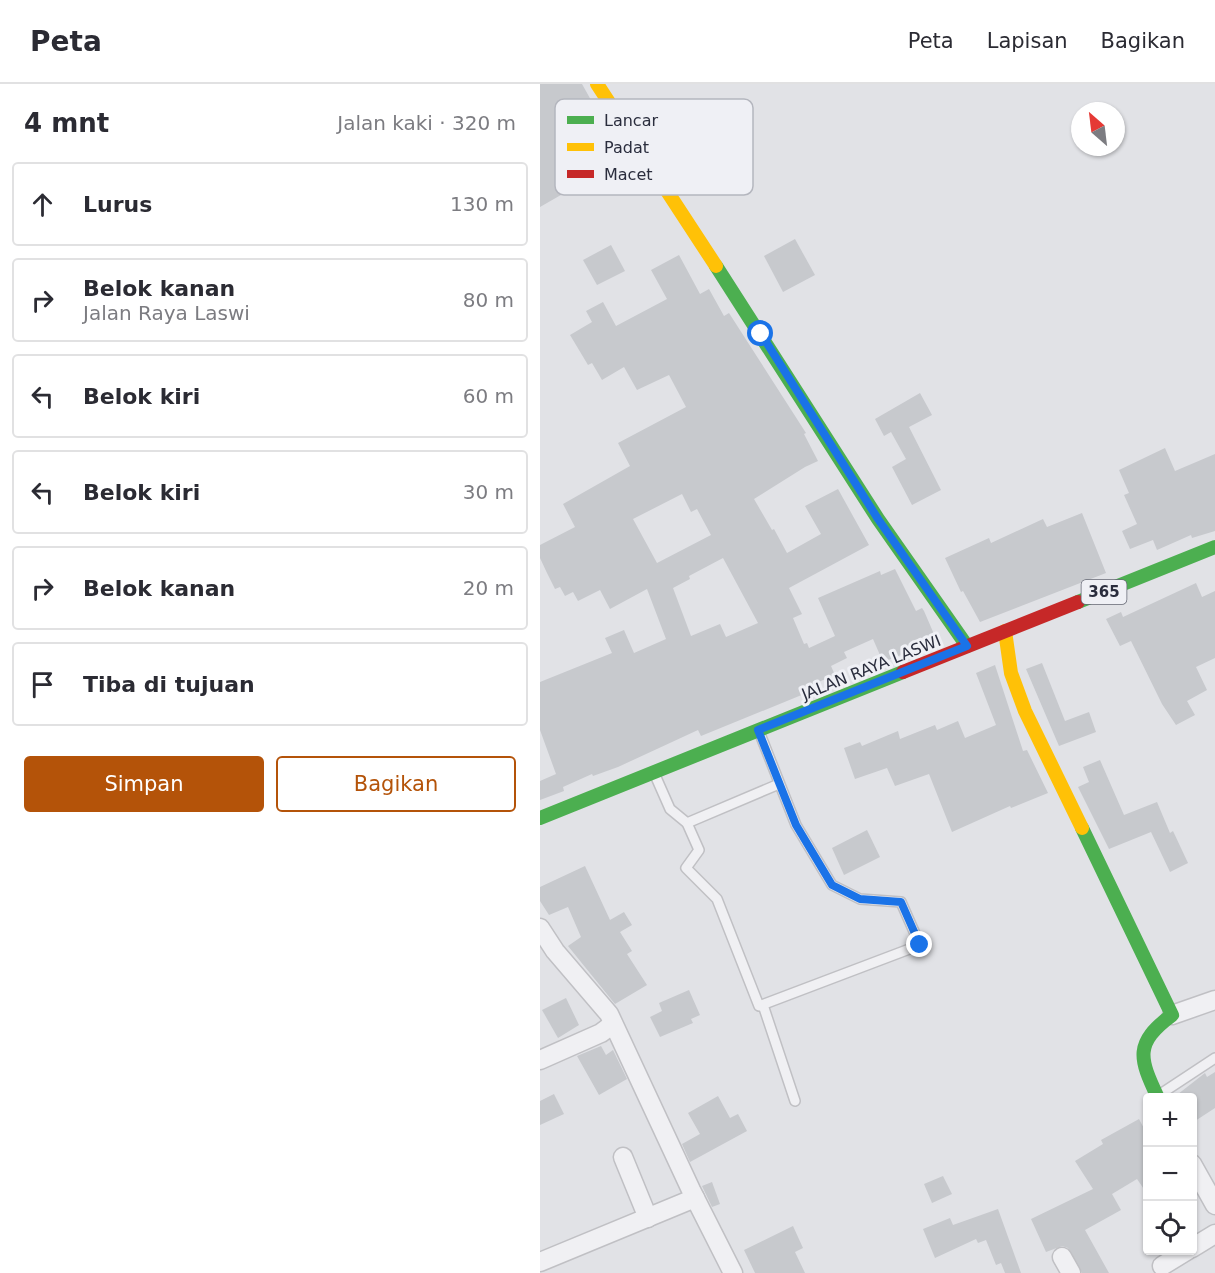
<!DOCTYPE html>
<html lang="id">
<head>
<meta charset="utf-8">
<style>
	:root { --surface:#fff; --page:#f7f7f7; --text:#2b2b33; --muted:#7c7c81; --line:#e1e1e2; --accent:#b45309 }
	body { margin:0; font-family:"DejaVu Sans",sans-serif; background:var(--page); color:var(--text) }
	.controls { position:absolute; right:18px; bottom:18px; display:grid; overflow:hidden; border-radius:6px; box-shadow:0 2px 4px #0004 }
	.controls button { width:54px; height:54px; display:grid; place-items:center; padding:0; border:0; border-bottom:2px solid var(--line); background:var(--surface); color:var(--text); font:30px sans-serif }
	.compass { position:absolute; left:531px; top:18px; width:54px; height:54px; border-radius:50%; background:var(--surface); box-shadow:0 2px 4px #0004; rotate:332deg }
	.stop { position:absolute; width:18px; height:18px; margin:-14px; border:4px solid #1a73e8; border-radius:50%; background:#fff }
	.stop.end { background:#1a73e8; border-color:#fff; box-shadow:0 2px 6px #0008 }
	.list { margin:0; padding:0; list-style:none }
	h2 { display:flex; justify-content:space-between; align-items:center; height:78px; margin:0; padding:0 24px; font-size:26px }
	h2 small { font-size:20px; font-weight:400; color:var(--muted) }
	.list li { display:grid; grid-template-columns:39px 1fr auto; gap:18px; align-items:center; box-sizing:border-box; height:84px; margin:0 12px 12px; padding:0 12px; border:2px solid var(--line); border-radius:6px }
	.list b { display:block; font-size:22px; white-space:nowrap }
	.list p { margin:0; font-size:20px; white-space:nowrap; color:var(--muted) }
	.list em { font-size:20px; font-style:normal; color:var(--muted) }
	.actions { display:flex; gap:12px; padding:18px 24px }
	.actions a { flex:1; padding:14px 0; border:2px solid var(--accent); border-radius:6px; text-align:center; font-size:21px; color:var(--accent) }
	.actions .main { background:var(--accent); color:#fff }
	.icon { flex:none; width:33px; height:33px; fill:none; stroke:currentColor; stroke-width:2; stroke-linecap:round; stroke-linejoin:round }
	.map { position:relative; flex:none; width:675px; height:1189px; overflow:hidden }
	header { display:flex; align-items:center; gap:36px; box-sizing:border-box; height:84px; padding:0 30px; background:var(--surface); border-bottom:2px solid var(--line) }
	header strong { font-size:28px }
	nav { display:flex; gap:33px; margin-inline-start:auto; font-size:21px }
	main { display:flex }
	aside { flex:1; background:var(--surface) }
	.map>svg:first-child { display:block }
	.building { fill:#c7c9cd; fill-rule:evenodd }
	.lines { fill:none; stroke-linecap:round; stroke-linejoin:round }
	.lane-casing { stroke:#c0c0c4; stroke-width:12 }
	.street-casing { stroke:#c0c0c4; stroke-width:21 }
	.lane { stroke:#f0f0f3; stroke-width:9 }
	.street { stroke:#f0f0f3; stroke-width:18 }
	.fast { stroke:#4caf50; stroke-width:14 }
	.slow { stroke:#ffc107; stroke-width:14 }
	.jam { stroke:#c62828; stroke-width:14 }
	.route { stroke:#1a73e8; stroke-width:8 }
	.labels { text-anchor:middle; stroke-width:6; stroke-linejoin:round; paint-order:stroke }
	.shield { fill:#eff0f5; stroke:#656874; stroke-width:1.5 }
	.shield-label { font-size:15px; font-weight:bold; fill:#2a2d3d }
	.street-label { font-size:16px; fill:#2a2d3d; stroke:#eff0f5 }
	.key { fill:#eff0f5; stroke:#b4b6be; stroke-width:1.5 }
	.key-label { font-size:16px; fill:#2a2d3d }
</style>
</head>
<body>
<header>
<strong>Peta</strong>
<nav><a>Peta</a><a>Lapisan</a><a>Bagikan</a></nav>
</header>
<main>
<aside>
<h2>4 mnt<small>Jalan kaki · 320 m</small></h2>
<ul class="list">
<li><svg class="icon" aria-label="ahead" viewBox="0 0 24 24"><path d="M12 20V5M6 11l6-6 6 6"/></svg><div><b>Lurus</b></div><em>130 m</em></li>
<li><svg class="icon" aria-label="right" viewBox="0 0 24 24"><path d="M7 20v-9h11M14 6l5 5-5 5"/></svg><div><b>Belok kanan</b><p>Jalan Raya Laswi</p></div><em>80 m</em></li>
<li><svg class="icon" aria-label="left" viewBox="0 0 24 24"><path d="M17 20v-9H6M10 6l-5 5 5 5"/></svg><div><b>Belok kiri</b></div><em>60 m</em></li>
<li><svg class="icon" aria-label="left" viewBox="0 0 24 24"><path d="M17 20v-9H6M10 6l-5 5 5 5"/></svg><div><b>Belok kiri</b></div><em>30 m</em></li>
<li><svg class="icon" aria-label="right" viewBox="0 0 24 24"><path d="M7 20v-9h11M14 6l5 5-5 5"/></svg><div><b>Belok kanan</b></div><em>20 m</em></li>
<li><svg class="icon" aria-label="arrive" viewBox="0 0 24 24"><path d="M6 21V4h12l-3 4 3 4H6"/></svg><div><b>Tiba di tujuan</b></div></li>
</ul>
<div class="actions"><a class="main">Simpan</a><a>Bagikan</a></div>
</aside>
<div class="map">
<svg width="675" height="1189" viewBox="0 0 675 1189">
	<rect width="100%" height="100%" fill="#e1e2e6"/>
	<g class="building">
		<path d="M0,0H42L61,34L52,40L67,64L77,58L87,73L0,123Z"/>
		<path d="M255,155L275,191L243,208L224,172Z"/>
		<path d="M71,161L85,187L57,201L43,176Z"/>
		<path d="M139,171L160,210L169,205L184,232L189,229L266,349L264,350L278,377L265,383L214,415L232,446L234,445L247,469L281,450L265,422L298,405L329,461L249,504L262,530L253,534L264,560L267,559L269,564L295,552L278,514L340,487L341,491L355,485L376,527L382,524L384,527L397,557L343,578L333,555L304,568L307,574L291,582L295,591L262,605L264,610L161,652L158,646L78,683L53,692L52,690L23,703L24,707L0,716V697L16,690L0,646V598L72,569L65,554L84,546L94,569L126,555L107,505L70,525L60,506L38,517L33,508L25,512L20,503L15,505L7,489L0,474V461L35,443L23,420L90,382L78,359L146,323L129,291L97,306L84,283L62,296L52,279L48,281L30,251L52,238L46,227L63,218L76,242L127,215L111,186ZM142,410L151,428L157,425L171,451L117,479L93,435ZM183,474L218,539L186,553L180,540L151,552L133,504L150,495L149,492Z"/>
		<path d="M380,309L392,331L369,343L401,406L372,421L352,383L366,375L351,348L344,352L335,335Z"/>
		<path d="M625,364L635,387L675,370V447L652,454L651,451L617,466L613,456L590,465L582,447L597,440L584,411L589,409L579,386Z"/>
		<path d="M542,429L566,489L440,538L423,507L421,508L405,474L449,454L451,459L503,435L507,443Z"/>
		<path d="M656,499L662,513L675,507V574L656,583L667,606L647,617L655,631L636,641L622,620L591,557L580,562L566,535L581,528L583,533Z"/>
		<path d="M502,579L525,637L549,628L556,648L519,662L486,585Z"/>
		<path d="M455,581L483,667L487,666L508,709L471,724L470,722L412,748L389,690L355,702L347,684L315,695L304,664L320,658L322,662L358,647L360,655L395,641L397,646L418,637L425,654L456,641L436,589Z"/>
		<path d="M560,676L584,731L617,718L630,749L633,747L648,779L630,788L611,748L569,765L538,703L549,698L543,683Z"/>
		<path d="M327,746L340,773L304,791L292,764Z"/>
		<path d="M45,782L70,836L84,828L92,841L80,848L92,867L87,870L107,901L75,920L28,862L41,853L28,823L9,831L0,817V803Z"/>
		<path d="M149,906L160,931L151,935L153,939L120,953L110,933L122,927L119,919Z"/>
		<path d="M26,914L39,941L18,954L2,926Z"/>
		<path d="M61,962L66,971L73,966L87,995L59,1011L37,972Z"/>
		<path d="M675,988V1024L652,1039V1014H633L665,989L667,993Z"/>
		<path d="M14,1010L24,1030L0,1041V1017Z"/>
		<path d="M178,1012L190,1034L198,1030L207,1047L150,1078L142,1060L160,1050L148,1029Z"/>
		<path d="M599,1035L608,1052V1111L597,1095L572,1110L581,1126L545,1146L569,1189H542L528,1164L522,1162L506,1168L491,1135L553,1105L535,1077L563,1060L561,1056Z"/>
		<path d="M403,1092L412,1110L392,1119L384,1100Z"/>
		<path d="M172,1098L180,1120L172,1123L162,1102Z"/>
		<path d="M458,1125L481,1189H465L461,1179L456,1181L446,1156L438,1159L436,1155L395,1174L383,1145L410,1134L413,1141Z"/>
		<path d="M253,1142L263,1164L255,1168L265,1189H215L204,1166Z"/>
	</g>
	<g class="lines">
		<g class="lane-casing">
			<g id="lane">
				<path d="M115,691L130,725L147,739L159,766L146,784L177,815L219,922L380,861L361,818L320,815L292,801L256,741L220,650"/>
				<path d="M147,739L239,700"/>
				<path d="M223,921L255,1017"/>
				<path d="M619,1011L675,974"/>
			</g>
		</g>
		<g class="street-casing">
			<g id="street">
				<path d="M0,844L15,867L69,930L151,1106L193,1189"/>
				<path d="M632,931L675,916"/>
				<path d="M0,976L61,949L73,940"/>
				<path d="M83,1073L108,1134"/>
				<path d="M652,1080L675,1121"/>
				<path d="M652,1164L675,1150"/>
				<path d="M522,1173L531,1189"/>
				<path d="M0,1178L155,1114"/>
				<path d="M622,1182L648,1166"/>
			</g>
		</g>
		<use href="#lane" class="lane"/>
		<use href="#street" class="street"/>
		<g class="fast">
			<path d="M176,182L338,435L427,562"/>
			<path d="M538,518L675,463"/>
			<path d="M0,734L363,588"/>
			<path d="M542,744L632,931C594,959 599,974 618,1014"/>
		</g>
		<g class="slow">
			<path d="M57,0L176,182"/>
			<path d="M465,547L471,589L485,627L542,744"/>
		</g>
		<path class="jam" d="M363,588L538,518"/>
	</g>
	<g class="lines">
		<path class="route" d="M221,250L338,435L427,562L218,646L256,741L292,801L320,815L361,818L380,861"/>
	</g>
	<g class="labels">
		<rect class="shield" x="541.5" y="496" width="45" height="24" rx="4.5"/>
		<g class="shield-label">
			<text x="564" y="513">365</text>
		</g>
		<g class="street-label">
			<text transform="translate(331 583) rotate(-22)" y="6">JALAN RAYA LASWI</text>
		</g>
	</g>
	<rect x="15" y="15" width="198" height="96" rx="9" class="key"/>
	<rect x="27" y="32" width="27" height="8" fill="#4caf50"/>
	<rect x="27" y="59" width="27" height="8" fill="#ffc107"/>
	<rect x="27" y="86" width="27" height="8" fill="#c62828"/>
	<g class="key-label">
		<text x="64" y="42">Lancar</text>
		<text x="64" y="69">Padat</text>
		<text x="64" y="96">Macet</text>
	</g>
</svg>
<div class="controls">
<button>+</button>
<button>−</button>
<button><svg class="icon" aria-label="locate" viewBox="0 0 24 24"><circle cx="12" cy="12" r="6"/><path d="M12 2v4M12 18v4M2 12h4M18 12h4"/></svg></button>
</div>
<svg class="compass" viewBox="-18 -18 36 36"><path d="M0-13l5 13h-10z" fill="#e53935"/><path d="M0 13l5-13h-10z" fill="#7c7c81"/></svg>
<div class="stop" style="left:221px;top:250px"></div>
<div class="stop end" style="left:380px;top:861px"></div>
</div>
</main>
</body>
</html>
